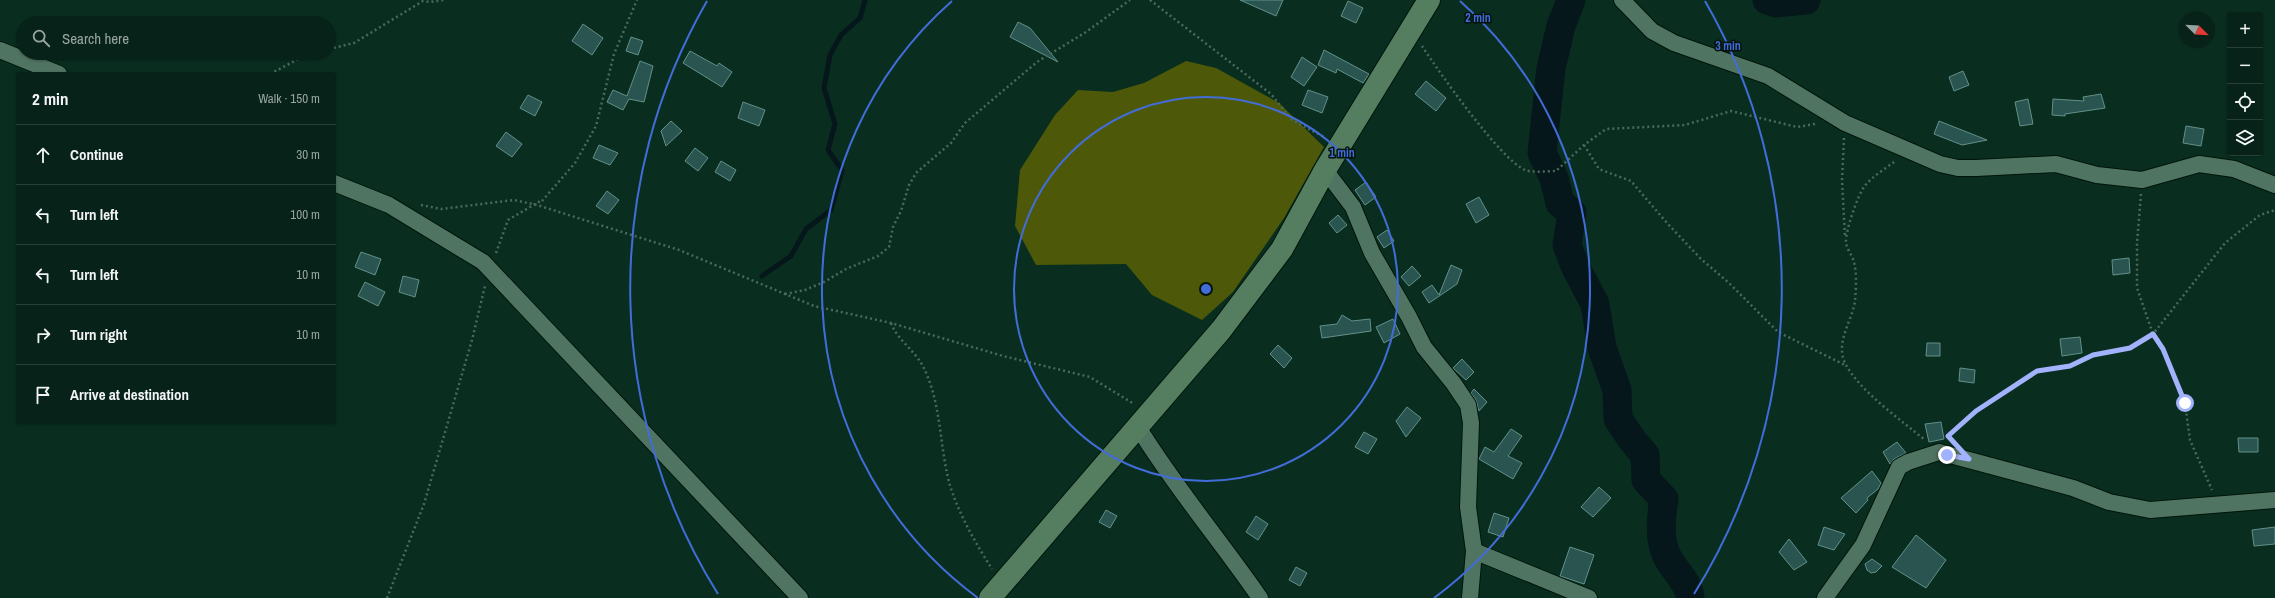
<!DOCTYPE html>
<html lang="en">
<head>
<meta charset="utf-8">
<style>
	:root { --surface:#072218; --page:#102a21; --text:#f1f3f6; --muted:#98a4a2; --line:#283f37 }
	body { margin:0; font-family:"Archivo Narrow",sans-serif; background:var(--page); color:var(--text) }
	.controls { position:absolute; right:12px; top:12px; display:grid; overflow:hidden; border-radius:4px; box-shadow:0 1px 3px #0004 }
	.controls button { width:36px; height:36px; display:grid; place-items:center; padding:0; border:0; border-bottom:1px solid var(--line); background:var(--surface); color:var(--text); font:20px sans-serif }
	.compass { position:absolute; left:2179px; top:12px; width:36px; height:36px; border-radius:50%; background:var(--surface); box-shadow:0 1px 3px #0004; rotate:114deg }
	.stop { position:absolute; width:12px; height:12px; margin:-9px; border:3px solid #a2b2fd; border-radius:50%; background:#fff }
	.stop.end { background:#a2b2fd; border-color:#fff; box-shadow:0 1px 4px #0008 }
	.list { margin:0; padding:0; list-style:none }
	h2 { display:flex; justify-content:space-between; align-items:center; height:52px; margin:0; padding:0 16px; font-size:17px }
	h2 small { font-size:13px; font-weight:400; color:var(--muted) }
	.list li { display:grid; grid-template-columns:26px 1fr auto; gap:12px; align-items:center; box-sizing:border-box; height:60px; padding:0 16px; border-top:1px solid var(--line) }
	.list b { display:block; font-size:15px; white-space:nowrap }
	.list em { font-size:13px; font-style:normal; color:var(--muted) }
	.icon { flex:none; width:22px; height:22px; fill:none; stroke:currentColor; stroke-width:2; stroke-linecap:round; stroke-linejoin:round }
	.map { position:relative; flex:none; width:2275px; height:598px; overflow:hidden }
	.search { position:absolute; background:var(--surface); box-shadow:0 1px 3px #0004; left:16px; top:16px; width:320px; height:44px; display:flex; align-items:center; gap:10px; box-sizing:border-box; padding:0 14px; border-radius:22px; color:var(--muted); font-size:15px }
	.panel { position:absolute; background:var(--surface); box-shadow:0 1px 3px #0004; left:16px; top:72px; width:320px; height:352px; border-radius:4px }
	.map>svg:first-child { display:block }
	.forest { fill:#4d5908 }
	.lines { fill:none; stroke-linecap:round; stroke-linejoin:round }
	.stream { stroke:#05171a; stroke-width:5 }
	.river { stroke:#05171a; stroke-width:29 }
	.building { fill:#29544f; stroke:#63908a }
	.street-casing { stroke:#00150a; stroke-width:18 }
	.secondary-casing { stroke:#00150a; stroke-width:24 }
	.path { stroke:#4b6a5d; stroke-width:2.5; stroke-dasharray:2 3; stroke-linecap:butt }
	.street { stroke:#507462; stroke-width:16 }
	.secondary { stroke:#557d60; stroke-width:22 }
	.route { stroke:#a2b2fd; stroke-width:5 }
	.ring { fill:none; stroke:#426dd9; stroke-width:2 }
	.centre { fill:#426dd9; stroke:#05130c; stroke-width:2 }
	.ring-label { font-size:12px; text-anchor:middle; font-weight:bold; fill:#426dd9; stroke:#05130c; stroke-width:3; stroke-linejoin:round; paint-order:stroke }
</style>
</head>
<body>
<div class="map">
<svg width="2275" height="598" viewBox="0 0 2275 598">
	<rect width="100%" height="100%" fill="#092e20"/>
	<path class="forest" d="M1186,61L1216,68L1279,103L1324,147L1284,218L1233,292L1202,320L1152,295L1126,264L1036,265L1015,226L1020,170L1055,115L1078,90L1113,92L1144,83Z"/>
	<g class="lines">
		<path class="stream" d="M762,276L791,256L806,229L831,210L842,170L828,150L835,124L824,88L830,55L841,35L860,18L865,0"/>
		<g class="river">
			<path d="M1571,0L1561,26L1551,68L1542,153L1554,178L1560,203L1572,213L1567,245L1575,266L1595,304L1602,348L1617,390L1618,419L1633,441L1645,455L1646,480L1664,499C1661,516 1659,538 1666,554C1672,569 1689,581 1690,598"/>
			<path d="M1767,0L1776,3L1806,0"/>
		</g>
	</g>
	<g class="building">
		<path d="M1240,0H1283L1276,16Z"/>
		<path d="M1348,1L1363,8L1356,23L1341,16Z"/>
		<path d="M1018,22L1030,28L1058,62L1010,37Z"/>
		<path d="M583,24L603,38L592,55L572,41Z"/>
		<path d="M631,37L643,41L638,55L626,51Z"/>
		<path d="M1324,50L1369,74L1363,83L1337,69L1336,73L1318,65Z"/>
		<path d="M690,51L717,66L719,63L732,72L722,87L683,63Z"/>
		<path d="M1302,57L1317,67L1304,86L1291,77Z"/>
		<path d="M640,61L653,66L644,102L629,99L623,110L607,102L613,90L627,96Z"/>
		<path d="M1963,71L1969,85L1954,91L1949,77Z"/>
		<path d="M1426,81L1446,98L1436,111L1415,94Z"/>
		<path d="M1308,90L1328,97L1322,113L1302,105Z"/>
		<path d="M2101,94L2105,108L2065,114V116L2052,115L2053,99L2084,101L2083,97Z"/>
		<path d="M528,95L542,102L535,116L520,108Z"/>
		<path d="M2028,99L2033,124L2020,126L2015,102Z"/>
		<path d="M743,102L765,110L759,126L738,118Z"/>
		<path d="M671,121L682,131L666,146L661,131Z"/>
		<path d="M1939,121L1987,140L1962,145L1934,134Z"/>
		<path d="M2186,126L2204,129L2201,146L2183,143Z"/>
		<path d="M506,132L522,144L512,157L496,146Z"/>
		<path d="M599,145L618,153L610,165L593,158Z"/>
		<path d="M695,148L708,158L698,171L685,161Z"/>
		<path d="M721,161L736,170L730,181L715,172Z"/>
		<path d="M1366,182L1376,197L1365,205L1355,190Z"/>
		<path d="M607,191L619,200L608,214L596,206Z"/>
		<path d="M1479,197L1489,215L1476,223L1466,204Z"/>
		<path d="M1338,215L1347,225L1337,233L1329,223Z"/>
		<path d="M1387,230L1394,241L1384,248L1377,237Z"/>
		<path d="M361,252L381,259L375,275L355,267Z"/>
		<path d="M2129,258L2130,273L2113,275L2112,260Z"/>
		<path d="M1451,265L1462,270L1457,284L1429,303L1422,292L1432,285L1439,295Z"/>
		<path d="M1412,266L1421,276L1409,286L1401,277Z"/>
		<path d="M403,276L419,280L415,297L399,292Z"/>
		<path d="M365,282L385,292L378,306L358,296Z"/>
		<path d="M1342,315L1352,321L1370,319L1371,331L1322,338L1320,326L1337,324Z"/>
		<path d="M1393,319L1400,334L1384,343L1376,327Z"/>
		<path d="M2080,337L2082,353L2062,356L2060,339Z"/>
		<path d="M1927,343H1940V356H1926Z"/>
		<path d="M1278,345L1292,358L1284,368L1270,354Z"/>
		<path d="M1462,359L1474,372L1466,380L1453,368Z"/>
		<path d="M1960,368L1975,370L1974,383L1959,381Z"/>
		<path d="M1474,389L1487,402L1479,411L1476,400L1471,393Z"/>
		<path d="M1407,407L1421,418L1406,437L1396,421Z"/>
		<path d="M1941,422L1944,439L1929,442L1925,424Z"/>
		<path d="M1511,429L1522,436L1508,456L1522,463L1513,479L1479,459L1485,447L1494,452Z"/>
		<path d="M1364,432L1377,439L1368,454L1355,447Z"/>
		<path d="M2238,438H2258V452H2239Z"/>
		<path d="M1897,442L1906,453L1894,459L1890,464L1883,452Z"/>
		<path d="M1872,471L1881,483L1878,489L1867,498L1868,500L1856,513L1841,498Z"/>
		<path d="M1599,487L1611,498L1593,517L1581,507Z"/>
		<path d="M1106,510L1117,516L1110,528L1099,522Z"/>
		<path d="M1494,513L1509,518L1503,537L1488,532Z"/>
		<path d="M1256,516L1268,524L1258,540L1246,532Z"/>
		<path d="M1824,527L1845,534L1834,550L1818,545Z"/>
		<path d="M2275,527V544L2254,546L2252,530Z"/>
		<path d="M1916,535L1946,560L1926,588L1892,567Z"/>
		<path d="M1789,539L1807,562L1794,570L1779,552Z"/>
		<path d="M1570,547L1594,555L1584,584L1560,576Z"/>
		<path d="M1872,559L1882,566L1876,572L1871,573L1867,570L1865,564Z"/>
		<path d="M1296,567L1307,573L1300,586L1289,580Z"/>
	</g>
	<g class="lines">
		<g class="street-casing">
			<g id="street">
				<path d="M1622,0L1652,31L1674,43L1768,76L1845,123L1940,164L1958,168H1976L2056,164L2097,175L2142,180L2199,164L2234,169L2275,185"/>
				<path d="M0,50L59,74"/>
				<path d="M1325,170L1353,207L1372,253L1409,317L1424,347L1454,384L1468,405L1471,423L1468,507L1474,551L1470,598"/>
				<path d="M334,183L389,205L483,262L800,598"/>
				<path d="M1138,427C1174,486 1220,540 1260,598"/>
				<path d="M1474,551L1589,598"/>
				<path d="M1825,598L1863,545L1899,467L1908,462L1939,452L2073,488L2109,502L2150,510L2275,500"/>
			</g>
		</g>
		<g class="secondary-casing">
			<path id="secondary" d="M990,598L1221,330L1282,249L1325,170L1429,0"/>
		</g>
		<g class="path">
			<path d="M1150,0L1271,94L1292,120L1324,137"/>
			<path d="M1422,46C1439,72 1500,159 1525,170C1533,173 1547,171 1556,171L1584,145L1606,129L1685,125L1731,111L1797,127L1815,124"/>
			<path d="M329,49L354,43L423,1L430,2L444,0"/>
			<path d="M270,74L302,57L315,53"/>
			<path d="M1844,138L1842,180L1845,237"/>
			<path d="M1584,145L1599,169L1631,181L1667,223L1701,259L1729,283L1778,332L1845,365"/>
			<path d="M1894,162C1885,169 1871,177 1864,187C1858,195 1845,232 1846,242C1846,248 1852,255 1854,262C1857,274 1856,289 1855,301C1852,322 1834,343 1846,365C1860,391 1902,421 1925,440"/>
			<path d="M2141,194L2137,243V288L2153,334L2163,349L2185,403L2190,440L2212,490"/>
			<path d="M542,201L575,163L596,126L614,54L637,0"/>
			<path d="M421,205L441,209L514,200L537,205L679,250L814,306L891,323L1003,356L1090,377L1134,404"/>
			<path d="M496,253L508,220L542,200"/>
			<path d="M785,294L805,290L824,282L846,269L878,256L889,247L893,227L901,211L909,185L916,173L951,143L965,123L1037,62L1086,32L1130,0"/>
			<path d="M891,323C898,342 918,351 927,375C941,409 940,446 949,482C957,511 976,544 992,569"/>
			<path d="M1950,438L1948,436L1976,411L2037,371L2070,366L2093,355L2130,348L2153,334L2225,243L2260,215L2275,210"/>
			<path d="M387,598L424,504L472,340L485,286"/>
		</g>
		<use href="#street" class="street"/>
		<use href="#secondary" class="secondary"/>
	</g>
	<g class="lines">
		<path class="route" d="M1947,455L1969,459L1948,436L1976,411L2037,371L2070,366L2093,355L2130,348L2153,334L2163,349L2185,403"/>
	</g>
	<g class="ring">
		<circle cx="1206" cy="289" r="192"/>
		<path d="M978 598A384 384 0 0 1 952 1M1460 1A384 384 0 0 1 1434 598"/>
		<path d="M718 594A576 576 0 0 1 707 1M1705 1A576 576 0 0 1 1694 594"/>
	</g>
	<circle cx="1206" cy="289" r="6" class="centre"/>
	<g class="ring-label">
		<text x="1478" y="22">2 min</text>
		<text x="1728" y="50">3 min</text>
		<text x="1342" y="157">1 min</text>
	</g>
</svg>
<div class="controls">
<button>+</button>
<button>−</button>
<button><svg class="icon" aria-label="locate" viewBox="0 0 24 24"><circle cx="12" cy="12" r="6"/><path d="M12 2v4M12 18v4M2 12h4M18 12h4"/></svg></button>
<button><svg class="icon" aria-label="layers" viewBox="0 0 24 24"><path d="M12 4l9 5-9 5-9-5zM3 14l9 5 9-5"/></svg></button>
</div>
<svg class="compass" viewBox="-18 -18 36 36"><path d="M0-13l5 13h-10z" fill="#e53935"/><path d="M0 13l5-13h-10z" fill="#98a4a2"/></svg>
<div class="stop" style="left:2185px;top:403px"></div>
<div class="stop end" style="left:1947px;top:455px"></div>
<div class="search"><svg class="icon" aria-label="search" viewBox="0 0 24 24"><circle cx="10" cy="10" r="6"/><path d="M15 15l6 6"/></svg>Search here</div>
<section class="panel">
<h2>2 min<small>Walk · 150 m</small></h2>
<ul class="list">
<li><svg class="icon" aria-label="ahead" viewBox="0 0 24 24"><path d="M12 20V5M6 11l6-6 6 6"/></svg><div><b>Continue</b></div><em>30 m</em></li>
<li><svg class="icon" aria-label="left" viewBox="0 0 24 24"><path d="M17 20v-9H6M10 6l-5 5 5 5"/></svg><div><b>Turn left</b></div><em>100 m</em></li>
<li><svg class="icon" aria-label="left" viewBox="0 0 24 24"><path d="M17 20v-9H6M10 6l-5 5 5 5"/></svg><div><b>Turn left</b></div><em>10 m</em></li>
<li><svg class="icon" aria-label="right" viewBox="0 0 24 24"><path d="M7 20v-9h11M14 6l5 5-5 5"/></svg><div><b>Turn right</b></div><em>10 m</em></li>
<li><svg class="icon" aria-label="arrive" viewBox="0 0 24 24"><path d="M6 21V4h12l-3 4 3 4H6"/></svg><div><b>Arrive at destination</b></div></li>
</ul>
</section>
</div>
</body>
</html>
